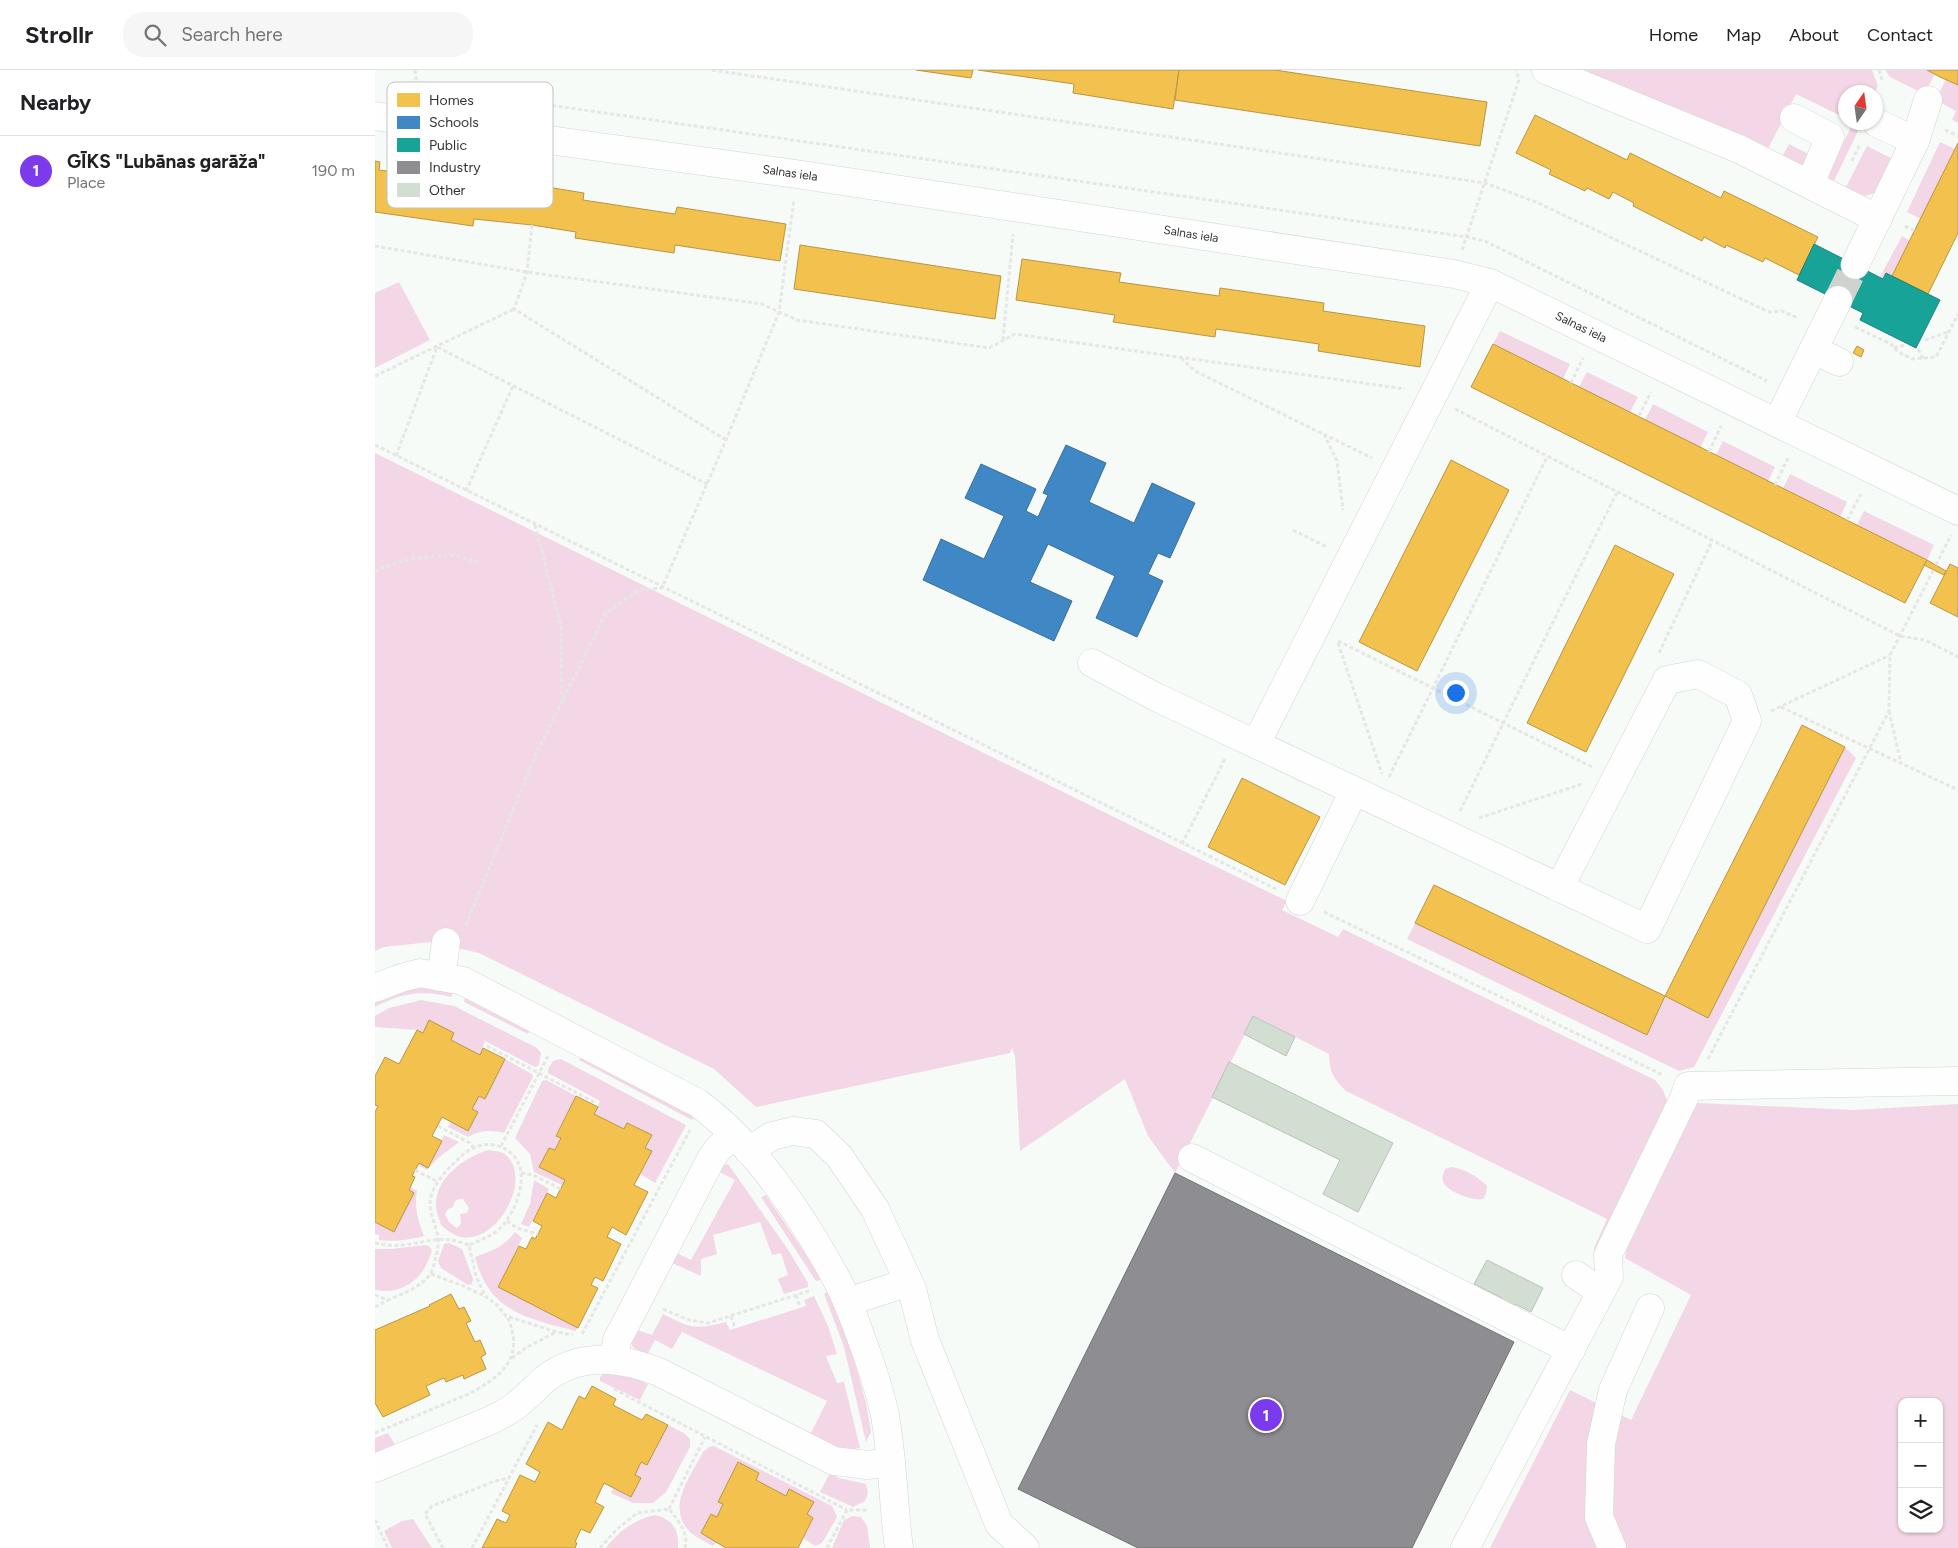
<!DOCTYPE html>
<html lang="en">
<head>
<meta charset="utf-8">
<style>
	:root { --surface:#fff; --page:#f6f6f6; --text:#202124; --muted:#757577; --line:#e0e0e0; --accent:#7c3aed }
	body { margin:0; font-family:Figtree,sans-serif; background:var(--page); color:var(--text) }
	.controls { position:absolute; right:15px; bottom:15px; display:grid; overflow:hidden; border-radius:10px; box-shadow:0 1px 4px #0004 }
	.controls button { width:45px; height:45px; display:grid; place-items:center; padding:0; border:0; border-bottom:1px solid var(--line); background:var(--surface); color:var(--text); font:25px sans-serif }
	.compass { position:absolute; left:1463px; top:15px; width:45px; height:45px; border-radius:50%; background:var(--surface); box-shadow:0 1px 4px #0004; rotate:13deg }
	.you { position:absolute; left:1080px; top:622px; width:18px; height:18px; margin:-12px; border:4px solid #fff; border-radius:50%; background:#1a73e8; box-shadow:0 0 0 8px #1a73e833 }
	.badge { display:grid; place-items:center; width:32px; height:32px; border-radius:50%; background:var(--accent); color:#fff; font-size:16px; font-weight:700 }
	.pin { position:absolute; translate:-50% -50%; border:2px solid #fff; box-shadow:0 1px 5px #0006 }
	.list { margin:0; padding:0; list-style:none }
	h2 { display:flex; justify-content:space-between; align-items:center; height:65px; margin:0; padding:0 20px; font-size:21px }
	h2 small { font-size:16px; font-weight:400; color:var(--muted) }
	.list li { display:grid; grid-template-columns:32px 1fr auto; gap:15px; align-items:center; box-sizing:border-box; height:70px; padding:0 20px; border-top:1px solid var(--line) }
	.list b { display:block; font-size:19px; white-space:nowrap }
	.list p { margin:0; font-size:16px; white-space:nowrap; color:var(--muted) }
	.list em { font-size:16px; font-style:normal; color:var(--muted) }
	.icon { flex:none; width:28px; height:28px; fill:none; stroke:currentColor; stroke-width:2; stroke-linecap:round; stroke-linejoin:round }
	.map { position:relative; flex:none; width:1583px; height:1478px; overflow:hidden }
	header { display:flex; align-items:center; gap:30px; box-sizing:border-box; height:70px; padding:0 25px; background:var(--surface); border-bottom:1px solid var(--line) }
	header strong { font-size:24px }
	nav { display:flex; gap:28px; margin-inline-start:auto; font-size:18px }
	.search { width:350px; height:45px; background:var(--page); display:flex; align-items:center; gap:12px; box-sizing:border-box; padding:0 18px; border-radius:20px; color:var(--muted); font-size:19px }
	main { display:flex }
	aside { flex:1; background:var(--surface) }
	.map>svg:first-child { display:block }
	.green { fill:#f3d7e6; fill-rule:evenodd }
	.homes { fill:#f2c14e; stroke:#b89645 }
	.schools { fill:#3f88c5; stroke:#3a6e98 }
	.public { fill:#17a398; stroke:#1e8179 }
	.industry { fill:#8d8d92; stroke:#717275 }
	.building { fill:#d2ded2; stroke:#bcc0bc }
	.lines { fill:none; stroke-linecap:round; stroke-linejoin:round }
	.minor-tunnel { stroke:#cfd3cf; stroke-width:28; stroke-dasharray:28 14; stroke-linecap:butt }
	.minor-casing { stroke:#d2d5d2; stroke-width:29 }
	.path { stroke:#e5e6e5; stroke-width:3; stroke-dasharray:4 2.5; stroke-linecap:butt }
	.minor { stroke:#fefefe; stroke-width:28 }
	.labels { text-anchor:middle; stroke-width:5; stroke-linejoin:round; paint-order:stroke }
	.street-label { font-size:12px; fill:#303330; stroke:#fff }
	.key { fill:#fff; stroke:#c1c2c1; stroke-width:1 }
	.key-label { font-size:14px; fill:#303330 }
</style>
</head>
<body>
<header>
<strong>Strollr</strong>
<div class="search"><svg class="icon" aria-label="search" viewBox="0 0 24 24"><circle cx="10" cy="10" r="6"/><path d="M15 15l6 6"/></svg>Search here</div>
<nav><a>Home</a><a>Map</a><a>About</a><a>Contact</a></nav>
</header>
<main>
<aside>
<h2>Nearby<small></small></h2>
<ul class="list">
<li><span class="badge">1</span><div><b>GĪKS &quot;Lubānas garāža&quot;</b><p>Place</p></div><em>190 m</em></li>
</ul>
</aside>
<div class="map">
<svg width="1583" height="1478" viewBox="0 0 1583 1478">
	<rect width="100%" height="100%" fill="#f7fbf7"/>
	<g class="green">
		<path d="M1204,0H1497L1503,16L1500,22H1470V48L1421,24L1392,81Z"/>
		<path d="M1510,0H1552L1560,4L1549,24L1515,7Z"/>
		<path d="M1571,9L1583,15V53L1577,50L1581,41L1561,30Z"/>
		<path d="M1478,53H1487L1459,111L1407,87L1414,74L1457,96Z"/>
		<path d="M1565,72L1580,79L1546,149L1532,142Z"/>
		<path d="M1492,76L1516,88L1519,98L1507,121L1490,126L1471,117Z"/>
		<path d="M1527,166L1535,171L1517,206L1511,203L1508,209L1505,207Z"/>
		<path d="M24,212L55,270L0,298V223Z"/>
		<path d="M1125,261L1195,294L1188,309L1118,274Z"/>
		<path d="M1212,302L1263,327L1255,342L1204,317Z"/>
		<path d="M1278,334L1333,362L1325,378L1270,350Z"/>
		<path d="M1348,371L1400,397L1393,411L1341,385Z"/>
		<path d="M0,383L749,752L912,831L907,840L963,867L968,859L1280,1010L1288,1020L1294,1036L1220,1184L1219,1178L1232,1149L971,1021C959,1010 954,1001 954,984L879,946L800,1103L773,1066L750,1009L645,1081L640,986L637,978L635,983L381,1037L339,999L104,883L56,872L9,877L0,881Z"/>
		<path d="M1415,404L1472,432L1465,447L1408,418Z"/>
		<path d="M1489,441L1559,475L1552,490L1482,455Z"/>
		<path d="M1470,677L1481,688L1319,997L1304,1001L1032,869L1040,853L1272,965L1290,926L1333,947Z"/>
		<path d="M42,918H55L78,923L76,927C48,920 26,923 0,937V931L27,920Z"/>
		<path d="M90,926L155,960L153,964L89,932Z"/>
		<path d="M46,930L79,936L162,978L166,983L164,995L160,997L110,971L105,985L76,970L54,951L48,963L42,960L0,957V946L14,938Z"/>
		<path d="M206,986L320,1046L317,1050L204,990Z"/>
		<path d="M130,989L157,1004L158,1007L129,1063C116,1060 105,1060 93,1067L73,1057L76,1052L93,1061L103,1042L97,1039L104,1026L110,1029Z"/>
		<path d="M186,989L311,1055L280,1113L265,1104L276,1082L270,1078L277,1065L253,1053L249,1059L219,1044L225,1031L173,1003V999L178,991Z"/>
		<path d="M171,1010L201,1026L181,1065L186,1068L180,1080L174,1078L164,1097L190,1110L187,1115L159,1102L155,1084L140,1068L167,1011Z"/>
		<path d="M1323,1033L1479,1040L1583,1034V1478H1115L1195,1320L1256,1350L1316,1225L1250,1188L1255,1159ZM1527,1332H1564V1459H1527Z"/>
		<path d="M69,1065L84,1072L62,1089L52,1100L43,1095L44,1093L53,1097Z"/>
		<path d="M113,1080C120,1081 127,1081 132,1086C157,1111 122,1174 86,1167C79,1166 72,1160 66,1155C64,1148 60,1140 61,1132C63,1106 90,1087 113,1080ZM84,1129H88L94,1138L92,1143L85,1144L86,1154L82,1158L74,1152L70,1144L73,1139L78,1137L80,1131Z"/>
		<path d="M353,1094L414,1181L433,1213V1217L409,1224L403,1209L413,1205L406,1183L397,1185L385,1152L338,1165L342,1184L326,1189V1206L297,1193L302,1183L316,1190L360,1110L343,1101L346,1096Z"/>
		<path d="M1076,1097C1088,1098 1104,1107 1112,1116L1111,1124L1108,1129C1098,1131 1071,1122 1068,1111C1066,1107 1069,1103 1070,1099Z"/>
		<path d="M159,1110L174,1119L154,1157L146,1154L155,1134Z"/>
		<path d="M35,1117L42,1121C39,1137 43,1151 49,1166C34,1170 20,1172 4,1170V1165L0,1164V1152L19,1162L39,1123L34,1120Z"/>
		<path d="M391,1125L438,1195L446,1210L441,1211L386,1127Z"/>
		<path d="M140,1162L147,1168L124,1217L203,1258L200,1261C151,1248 114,1242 100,1187C117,1181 130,1176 140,1162Z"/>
		<path d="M74,1173L87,1179L98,1209L97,1214L93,1215L66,1198L63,1191L69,1174Z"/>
		<path d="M50,1175L54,1176L57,1180C50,1207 29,1226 0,1220V1179H16Z"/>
		<path d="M453,1221L476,1278L491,1333L496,1362L491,1372L469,1277L449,1224Z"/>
		<path d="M439,1226L453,1256L462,1284L451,1286L462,1313L469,1312L485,1378C466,1382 451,1374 434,1367L452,1331L307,1262L297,1279L280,1270L272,1285C256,1277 251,1276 262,1260L277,1265L288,1244C315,1258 320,1260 351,1252L355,1260L431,1236L429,1230Z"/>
		<path d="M229,1303L255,1306L273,1314L265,1330L225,1311V1307Z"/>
		<path d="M293,1355L309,1363L315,1369V1377L291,1422L278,1433H258L236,1423L238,1418L255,1427L265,1408L260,1405L266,1392L272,1395Z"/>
		<path d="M13,1363L22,1378L0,1388V1368Z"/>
		<path d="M339,1376L457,1436L462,1447L447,1473L440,1476L428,1468L438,1448L432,1444L438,1432L414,1419L411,1426L381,1410L384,1403L363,1392L343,1432L348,1434L342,1447L336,1444L326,1463L342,1472L338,1476C331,1472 320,1467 314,1461C291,1436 316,1406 328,1382L334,1377Z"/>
		<path d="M455,1403L464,1408L491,1414L493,1423L490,1431L478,1437L445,1422Z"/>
		<path d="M280,1445C299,1450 304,1460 303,1478H231C242,1462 262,1448 280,1445Z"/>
		<path d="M478,1446L486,1447L492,1456L495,1478H457L469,1450Z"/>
		<path d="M38,1449L57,1478H17L9,1461L27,1451Z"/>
	</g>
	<g class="homes">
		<path d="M541,0H598L596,8Z"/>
		<path d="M603,0H804L798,39L698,23L699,14Z"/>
		<path d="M804,0H900L1112,32L1105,76L800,30Z"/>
		<path d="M1552,0H1583V15L1565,7Z"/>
		<path d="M1160,45L1252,90L1255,83L1346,128L1349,121L1443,167L1424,205L1390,188L1388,192L1351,175L1350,178L1329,167L1327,171L1258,136L1259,133L1238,122L1234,129L1212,118L1210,121L1174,104L1176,100L1141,83Z"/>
		<path d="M1583,73V163L1553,224L1517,206Z"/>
		<path d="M0,91L5,92L4,100L98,112L99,105L209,123L208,130L300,144L302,137L411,154L405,191L300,175L299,183L200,168L201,162L157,155L99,149L98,156L0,142Z"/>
		<path d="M425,175L626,206L620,249L419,219Z"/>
		<path d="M647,189L746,203L744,212L844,226L845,218L949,233L948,241L1050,256L1045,297L943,281L944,274L841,259L840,267L738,252L740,245L641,230Z"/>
		<path d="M1118,274L1552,490L1530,533L1096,317Z"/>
		<path d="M1482,276L1489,280L1486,287L1478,283Z"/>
		<path d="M1076,390L1134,420L1042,601L984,572Z"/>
		<path d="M1240,475L1299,504L1211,682L1152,653Z"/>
		<path d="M1552,490L1571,501L1569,505L1549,495Z"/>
		<path d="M1575,494L1583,498V547L1555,533Z"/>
		<path d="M1427,655L1470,677L1333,948L1290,926Z"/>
		<path d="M867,708L945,747L910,815L833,777Z"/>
		<path d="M1059,815L1290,926L1272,965L1040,853Z"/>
		<path d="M54,950L79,963L76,970L105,985L108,978L130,989L110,1029L104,1026L97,1039L103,1042L93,1061L67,1047L57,1066L67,1071L53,1098L44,1093L37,1106L40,1107L34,1120L39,1123L19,1162L0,1152V1042L3,1036L0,1035V1006L10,987L24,994L42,960L48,963Z"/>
		<path d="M201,1026L223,1037L219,1044L249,1059L252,1053L277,1065L270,1078L277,1081L259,1115L273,1122L251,1165L237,1157L232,1167L246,1174L228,1211L220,1207L216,1215L223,1218L203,1258L123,1217L144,1176L151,1179L157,1167L160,1169L163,1164L167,1156L158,1151L172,1123L181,1128L190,1110L164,1097L174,1078L180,1080L186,1068L181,1066Z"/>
		<path d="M76,1224L84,1239L89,1237L96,1251L91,1253L100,1272L105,1270L111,1284L106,1287L111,1299L89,1309L88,1305L71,1312L69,1308L51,1316L55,1325L8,1347L0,1333V1260L55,1236L54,1235Z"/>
		<path d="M217,1316L241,1329L238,1335L267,1350L271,1344L293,1355L272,1395L266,1392L260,1405L266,1408L256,1427L229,1413L220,1432L229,1437L215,1463L206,1459L200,1472L202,1473L200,1478H107L122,1449L131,1453L135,1445L127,1441L145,1405L160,1412L165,1402L151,1394L173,1352L187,1360L204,1326L210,1329Z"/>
		<path d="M363,1392L384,1403L381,1410L411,1426L414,1419L439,1432L432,1444L438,1448L423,1478H351L326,1463L336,1444L342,1447L348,1434L343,1432Z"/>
	</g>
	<path class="schools" d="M691,375L731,393L714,432L759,453L777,413L820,433L795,488L783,483L773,504L788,511L762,567L721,548L740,506L673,474L655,512L697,531L679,571L548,510L566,469L609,489L629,446L590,428L606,394L661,419L651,441L663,447L673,425L668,423Z"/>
	<path class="public" d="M1439,174L1508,209L1511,203L1565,230L1541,278L1485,250L1488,243L1422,210Z"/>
	<path class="industry" d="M800,1103L1139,1272L1037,1478H763L643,1419Z"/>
	<g class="building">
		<path d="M878,946L920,967L911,986L869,964Z"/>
		<path d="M854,992L1018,1073L983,1142L948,1124L965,1090L837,1027Z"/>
		<path d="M1112,1190L1168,1218L1156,1242L1140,1234L1136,1242L1123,1235L1127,1228L1099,1214Z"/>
	</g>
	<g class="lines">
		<path class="minor-tunnel" d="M1463,230L1480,195"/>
		<g class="minor-casing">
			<g id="minor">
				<path d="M1171,0L1364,79L1503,149"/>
				<path d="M0,46L421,104L1079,204L1115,213L1583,441"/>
				<path d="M1419,48L1455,67L1435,114"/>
				<path d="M1502,53L1540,71"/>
				<path d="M1480,195L1540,71L1553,30"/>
				<path d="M1439,280L1464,292"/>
				<path d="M1402,353L1463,230"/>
				<path d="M717,593L781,627L1272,859L1372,651L1363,625L1323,604L1292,610L1184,818"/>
				<path d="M881,674L1115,213"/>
				<path d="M925,831L979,721"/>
				<path d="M66,907L71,872"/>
				<path d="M0,918L26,908L45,903L88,911L323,1033C381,1076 428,1147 462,1210C475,1234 483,1260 492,1284C499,1304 506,1325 510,1346C518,1390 518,1434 524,1478"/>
				<path d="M374,1081L397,1066L418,1061L441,1064L464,1086L500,1139L537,1219L550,1270L624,1454L650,1478"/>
				<path d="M817,1088L1196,1280"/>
				<path d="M1201,1205L1226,1222"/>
				<path d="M472,1232L519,1217"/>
				<path d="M239,1289L242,1270L248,1259L336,1089L342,1080L358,1065"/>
				<path d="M0,1398L114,1351C124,1346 135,1341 144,1333C153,1326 161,1317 170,1309C205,1282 245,1287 284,1302L459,1391L492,1395L516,1392"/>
				<path d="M1090,1478L1234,1207L1233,1185L1309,1028L1313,1016L1583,1011"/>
				<path d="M1237,1478L1224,1447L1226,1374L1238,1320L1275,1238"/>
			</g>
		</g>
		<g class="path">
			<path d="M40,0L42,16L41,24"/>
			<path d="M337,0L1110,113L1161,132L1394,242L1407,241L1423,248"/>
			<path d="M1504,0L1507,10"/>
			<path d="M42,16L1092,167L1110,171L1392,311"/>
			<path d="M1570,60L1583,66"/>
			<path d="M1477,91L1485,74"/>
			<path d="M157,155L152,202L139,239L351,370"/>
			<path d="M1530,156L1540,161"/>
			<path d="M0,176L152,202L387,234L422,250L614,278L640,264L1030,319"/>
			<path d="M1087,180L1144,10L1141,0"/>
			<path d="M1480,257L1516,274L1523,282L1538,289L1561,287L1583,244"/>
			<path d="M628,270L638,164"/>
			<path d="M1550,270L1573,262"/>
			<path d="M1519,278L1530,275"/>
			<path d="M1543,279L1548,289"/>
			<path d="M806,288L820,301L997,388"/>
			<path d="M0,306L139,239"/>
			<path d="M1196,313L1208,288"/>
			<path d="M1080,339L1525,566L1550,570L1583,587"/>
			<path d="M1264,346L1276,322"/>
			<path d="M949,364L962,391L968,440"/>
			<path d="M0,375L901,819"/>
			<path d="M1334,382L1346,356"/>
			<path d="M21,386L62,277L332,414"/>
			<path d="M1400,415L1413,388"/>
			<path d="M91,421L138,316"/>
			<path d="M1472,450L1486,424"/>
			<path d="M160,455L186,556L187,632"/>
			<path d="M918,460L952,477"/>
			<path d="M1561,495L1576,465"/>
			<path d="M0,502L3,499L39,488L80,485L102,492"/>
			<path d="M963,571L1217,697"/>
			<path d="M963,573L1007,704"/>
			<path d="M1284,583L1337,471"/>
			<path d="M1406,637L1583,720"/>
			<path d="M1396,641L1515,585"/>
			<path d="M1514,641L1526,693"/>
			<path d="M1014,707L1172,387"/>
			<path d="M1085,741L1242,422"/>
			<path d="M1104,748L1207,714"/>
			<path d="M807,774L850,689"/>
			<path d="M949,842L1288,1005"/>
			<path d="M91,855L160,686L231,543L264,520L287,518L351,370L404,242L419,129"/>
			<path d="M112,976L221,1033"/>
			<path d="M1333,989L1514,641L1515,585L1559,499"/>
			<path d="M63,1056L95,1073L99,1078"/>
			<path d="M126,1076L173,986"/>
			<path d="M40,1100L63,1112"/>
			<path d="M146,1103L158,1105L186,1119"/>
			<path d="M132,1151L142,1158L163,1164"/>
			<path d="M0,1173C9,1175 19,1176 28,1175C56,1172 65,1164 94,1175"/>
			<path d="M56,1204L86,1215L110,1226"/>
			<path d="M0,1225L13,1230C27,1224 47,1217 55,1204C58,1201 59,1194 60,1190C62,1183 64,1175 63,1167C61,1154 52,1140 56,1126C59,1115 67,1106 74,1098C82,1090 90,1081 101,1077C120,1069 144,1081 146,1103C148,1117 140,1139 132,1150C123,1164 108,1169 94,1175L101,1206L110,1226L122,1235L131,1246L182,1262L198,1265"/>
			<path d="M421,1225L425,1237"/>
			<path d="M0,1237L13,1230"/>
			<path d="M288,1239L314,1250L333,1253L437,1220"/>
			<path d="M356,1246L360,1258"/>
			<path d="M207,1264L315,1060"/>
			<path d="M137,1288L152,1277L181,1262"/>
			<path d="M239,1319L472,1440"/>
			<path d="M0,1363L96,1323C129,1304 150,1287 132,1246"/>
			<path d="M294,1439L330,1367"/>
			<path d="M0,1450L13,1478"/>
			<path d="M68,1478L50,1444L57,1436L120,1411L134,1408"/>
			<path d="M97,1478L162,1355"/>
			<path d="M225,1478L242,1459L262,1443L294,1439C303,1450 314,1463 310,1478"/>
			<path d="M452,1478L472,1440H493"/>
		</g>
		<use href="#minor" class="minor"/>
	</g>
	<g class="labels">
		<g class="street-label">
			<text transform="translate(415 103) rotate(8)" y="4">Salnas iela</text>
			<text transform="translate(816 164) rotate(9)" y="4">Salnas iela</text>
			<text transform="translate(1206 257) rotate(26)" y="4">Salnas iela</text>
		</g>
	</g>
	<rect x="12" y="12" width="166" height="126" rx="8" class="key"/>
	<rect x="22" y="23" width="23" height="14" fill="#f2c14e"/>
	<rect x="22" y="46" width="23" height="13" fill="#3f88c5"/>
	<rect x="22" y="68" width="23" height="14" fill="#17a398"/>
	<rect x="22" y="91" width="23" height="13" fill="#8d8d92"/>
	<rect x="22" y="113" width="23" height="14" fill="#d2ded2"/>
	<g class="key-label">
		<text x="54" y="35">Homes</text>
		<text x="54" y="57">Schools</text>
		<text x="54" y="80">Public</text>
		<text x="54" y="102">Industry</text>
		<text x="54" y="125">Other</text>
	</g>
</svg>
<div class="controls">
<button>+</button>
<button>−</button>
<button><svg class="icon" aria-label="layers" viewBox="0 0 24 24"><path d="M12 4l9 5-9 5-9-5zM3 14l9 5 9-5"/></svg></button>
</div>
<svg class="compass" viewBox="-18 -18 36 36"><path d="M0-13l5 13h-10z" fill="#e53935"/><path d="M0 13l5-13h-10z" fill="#757577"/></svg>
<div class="you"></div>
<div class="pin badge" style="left:891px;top:1345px">1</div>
</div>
</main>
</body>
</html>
